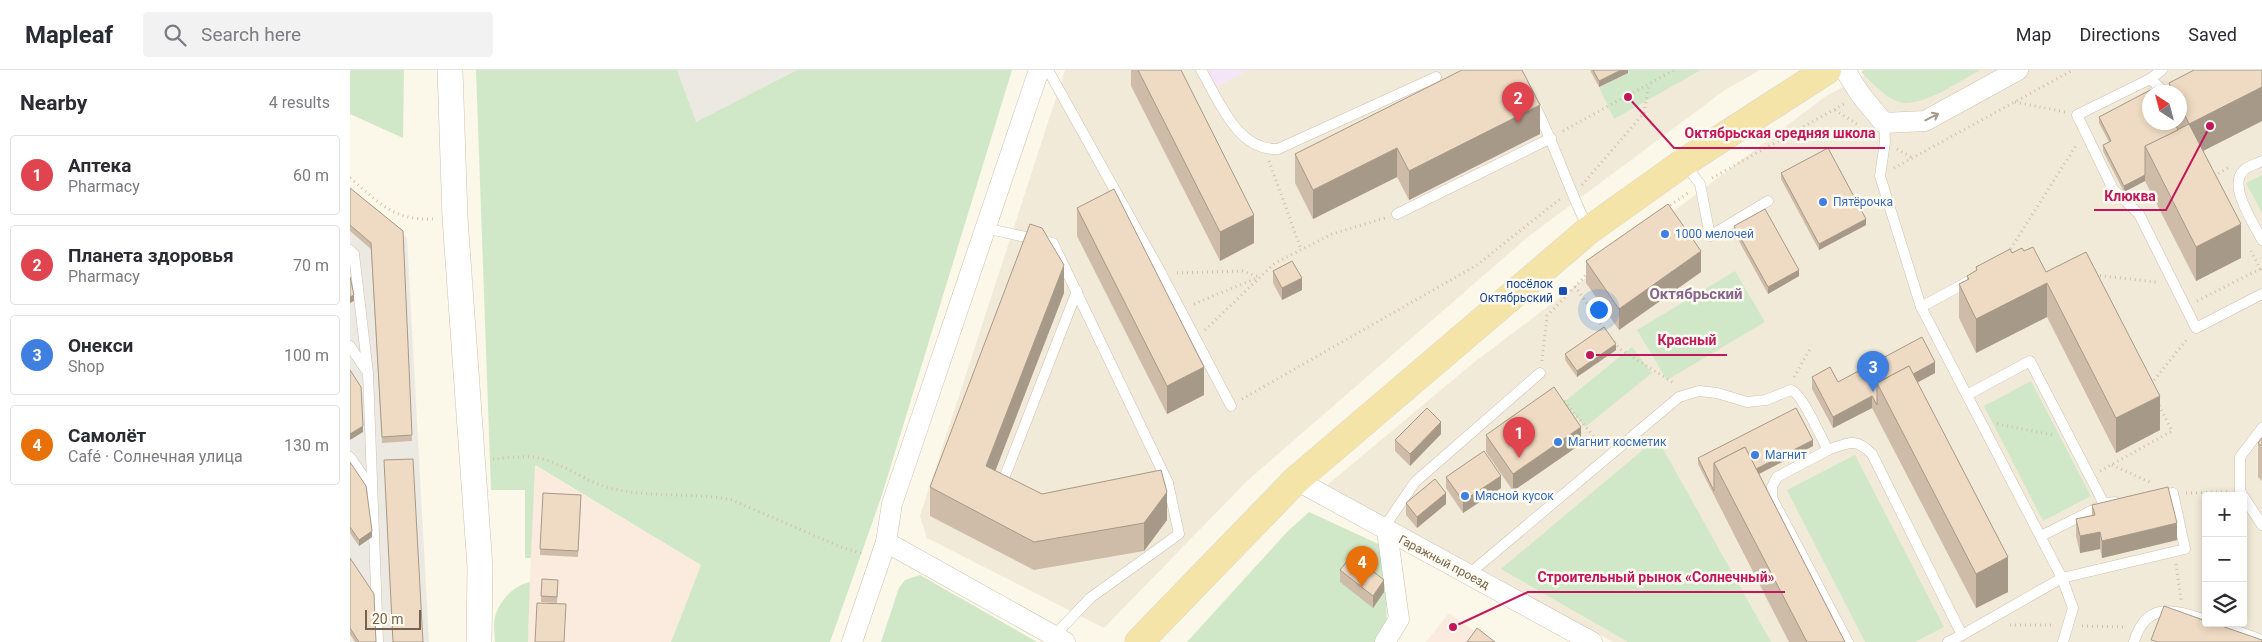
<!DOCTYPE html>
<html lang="en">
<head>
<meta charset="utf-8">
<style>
	:root { --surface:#fff; --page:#f2f2f3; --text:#2b2b33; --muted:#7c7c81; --line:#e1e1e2; --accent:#1a73e8 }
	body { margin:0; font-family:Roboto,sans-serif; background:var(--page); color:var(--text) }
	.controls { position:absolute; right:15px; bottom:15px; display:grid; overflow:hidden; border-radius:5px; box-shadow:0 2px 8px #0003 }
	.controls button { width:45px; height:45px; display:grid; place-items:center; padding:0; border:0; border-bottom:1px solid var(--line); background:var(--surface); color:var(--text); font:25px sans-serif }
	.compass { position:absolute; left:1792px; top:15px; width:45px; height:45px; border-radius:50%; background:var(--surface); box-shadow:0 2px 8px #0003; rotate:324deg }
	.scale { position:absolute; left:15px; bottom:12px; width:56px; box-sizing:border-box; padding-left:5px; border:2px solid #74624e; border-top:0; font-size:14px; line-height:18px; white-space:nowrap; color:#74624e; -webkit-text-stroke:4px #fefbf0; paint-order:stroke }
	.you { position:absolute; left:1248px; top:239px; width:18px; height:18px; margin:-12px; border:4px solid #fff; border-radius:50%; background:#1a73e8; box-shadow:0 0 0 8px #1a73e833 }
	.badge { display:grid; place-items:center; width:32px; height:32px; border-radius:50%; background:var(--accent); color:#fff; font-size:16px; font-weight:700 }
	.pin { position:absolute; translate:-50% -41px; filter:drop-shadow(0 1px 2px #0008) }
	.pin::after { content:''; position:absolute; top:26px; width:18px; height:15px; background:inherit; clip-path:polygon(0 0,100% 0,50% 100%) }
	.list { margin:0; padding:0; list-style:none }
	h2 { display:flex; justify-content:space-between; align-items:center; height:65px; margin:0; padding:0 20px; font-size:21px }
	h2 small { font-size:16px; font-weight:400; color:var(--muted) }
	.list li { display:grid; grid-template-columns:32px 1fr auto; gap:15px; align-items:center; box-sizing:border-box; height:80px; margin:0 10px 10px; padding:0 10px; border:1px solid var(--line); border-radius:5px }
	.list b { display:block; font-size:19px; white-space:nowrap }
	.list p { margin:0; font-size:16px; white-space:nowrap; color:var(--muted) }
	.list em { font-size:16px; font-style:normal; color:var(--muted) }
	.icon { flex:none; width:28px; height:28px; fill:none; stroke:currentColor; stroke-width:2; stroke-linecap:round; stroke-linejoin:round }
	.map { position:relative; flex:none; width:1912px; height:572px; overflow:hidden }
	header { display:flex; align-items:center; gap:30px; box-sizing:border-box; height:70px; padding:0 25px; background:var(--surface); border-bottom:1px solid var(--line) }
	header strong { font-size:24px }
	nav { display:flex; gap:28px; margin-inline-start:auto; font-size:18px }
	.search { width:350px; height:45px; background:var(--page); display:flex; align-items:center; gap:12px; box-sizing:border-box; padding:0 18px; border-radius:5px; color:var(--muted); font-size:19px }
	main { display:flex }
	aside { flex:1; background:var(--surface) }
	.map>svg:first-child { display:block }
	.residential { fill:#f2ead8; fill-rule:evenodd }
	.commercial { fill:#faebde }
	.industrial { fill:#ece9e2 }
	.education { fill:#f4e6f8 }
	.green { fill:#d0e8c8 }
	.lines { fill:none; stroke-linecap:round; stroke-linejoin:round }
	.service-casing { stroke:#cdc1b0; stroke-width:11 }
	.minor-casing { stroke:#cdc1b0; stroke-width:21 }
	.tertiary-casing { stroke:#cdc1b0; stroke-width:26 }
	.primary-casing { stroke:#dbd6d1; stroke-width:29 }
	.path { stroke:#d4bfa6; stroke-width:3; stroke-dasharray:1 4; stroke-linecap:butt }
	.service { stroke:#fff; stroke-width:10 }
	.minor { stroke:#fff; stroke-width:20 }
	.tertiary { stroke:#fff; stroke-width:25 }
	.primary { stroke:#f5e4a7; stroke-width:28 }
	.wall { fill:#cebca8 }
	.shaded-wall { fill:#a79988 }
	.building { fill:#efdbc3; stroke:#a79988 }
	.oneway { stroke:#a5998c }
	.shop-dot { fill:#3f7fe0; stroke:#fefbf0; stroke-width:2 }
	.transit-dot { fill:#1a4fb4; stroke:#fefbf0; stroke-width:2 }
	.labels { text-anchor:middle; stroke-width:5; stroke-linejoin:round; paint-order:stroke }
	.shop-label { font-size:12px; fill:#366cbe; stroke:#fefbf0; text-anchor:start }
	.transit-label { font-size:12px; fill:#164399; stroke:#fefbf0; text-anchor:end }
	.street-label { font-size:12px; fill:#74624e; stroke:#fefbf0 }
	.quarter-label { font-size:15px; font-weight:bold; fill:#896690; stroke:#fefbf0 }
	.leader { fill:none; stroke:#c2185b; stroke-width:2 }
	.callout-dot { fill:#c2185b; stroke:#fefbf0; stroke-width:2 }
	.callout-label { font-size:14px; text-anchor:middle; font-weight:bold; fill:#c2185b; stroke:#fefbf0; stroke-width:5; stroke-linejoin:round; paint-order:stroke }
</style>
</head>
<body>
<header>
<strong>Mapleaf</strong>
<div class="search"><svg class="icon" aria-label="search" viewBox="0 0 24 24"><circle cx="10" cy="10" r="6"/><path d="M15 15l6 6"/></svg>Search here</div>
<nav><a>Map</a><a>Directions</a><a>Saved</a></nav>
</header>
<main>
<aside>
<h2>Nearby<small>4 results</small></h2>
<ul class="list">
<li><span class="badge" style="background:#e0444e">1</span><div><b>Аптека</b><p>Pharmacy</p></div><em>60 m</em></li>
<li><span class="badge" style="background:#e0444e">2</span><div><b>Планета здоровья</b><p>Pharmacy</p></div><em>70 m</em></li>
<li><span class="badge" style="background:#3f7fe0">3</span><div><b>Онекси</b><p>Shop</p></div><em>100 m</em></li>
<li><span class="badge" style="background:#e8710a">4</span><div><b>Самолёт</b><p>Café · Солнечная улица</p></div><em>130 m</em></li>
</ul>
</aside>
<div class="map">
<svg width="1912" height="572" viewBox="0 0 1912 572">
	<rect width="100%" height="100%" fill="#fbf7e9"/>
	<g class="residential">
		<path d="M715,0H1410L1375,20L1179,166L897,411L754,558L577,468L570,446Z"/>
		<path d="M1525,0H1912V572H1263L976,416L1122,294L1476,26ZM1800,22H1830V52H1800ZM1856,426H1893V553H1856Z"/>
	</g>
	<g class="commercial">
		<path d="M184,395L351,495L321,572H178Z"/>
		<path d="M1099,543L1139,572H1076Z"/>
	</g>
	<g class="industrial">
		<path d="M327,0H447L345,53Z"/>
		<path d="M0,118L57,168L79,572H0Z"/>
	</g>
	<path class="education" d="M858,0H899L867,17Z"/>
	<g class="green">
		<path d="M0,0H54L53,68L0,44Z"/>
		<path d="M126,0H327L346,52L447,0H662L531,428L480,572H321L351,495L185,395L181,488H175V420H141Z"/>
		<path d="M1277,0H1351L1264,49L1249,17L1279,3Z"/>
		<path d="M1514,0H1630C1610,11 1579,33 1555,33C1540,33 1521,12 1511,2Z"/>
		<path d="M1912,105V143L1896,113Z"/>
		<path d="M1385,201L1415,252L1317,310L1287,260Z"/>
		<path d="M1282,277L1302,303L1235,357L1214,332Z"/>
		<path d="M1681,311L1741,426L1693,451L1634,336Z"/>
		<path d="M1307,368L1421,572H1278L1151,499Z"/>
		<path d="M1505,385L1594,557L1565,572H1515L1437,420Z"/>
		<path d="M959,442L1035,477L1037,559L1026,572H837L937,462Z"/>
		<path d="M570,505L687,572H531L549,518L555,510Z"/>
		<path d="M180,512L178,572H145C145,564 143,555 145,547C149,531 164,515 180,512Z"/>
	</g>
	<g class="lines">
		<g class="service-casing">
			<g id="service">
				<path d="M698,0L811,203L881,336"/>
				<path d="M851,0C869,30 887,81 928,79L1086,7"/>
				<path d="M1800,9L1812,0"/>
				<path d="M1815,22L1800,9L1727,45L1763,119L1789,144L1846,258L1912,224"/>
				<path d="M1184,34C1205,75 1218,118 1238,158"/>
				<path d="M1534,53L1535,72L1530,106L1571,237L1712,508L1723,538L1713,572"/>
				<path d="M1912,91C1907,94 1898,96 1894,100C1877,115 1904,154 1912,170"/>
				<path d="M1334,93L1350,114L1360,166L1418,131"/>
				<path d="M1047,144L1201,68"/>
				<path d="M635,158L703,173L818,413L803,417"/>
				<path d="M0,180L4,184L18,303L28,572"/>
				<path d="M1571,237L1621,210"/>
				<path d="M0,276L16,300"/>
				<path d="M1617,325L1680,291L1754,434L1765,432"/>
				<path d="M1912,358L1890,387V421L1912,455"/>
				<path d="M1478,380L1427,407L1422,417V428L1498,572"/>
				<path d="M0,387L22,419"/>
				<path d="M651,416L727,221"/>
				<path d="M1033,459L1065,412L1190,303"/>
				<path d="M1691,466L1753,435"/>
				<path d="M1119,504L1329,327L1349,321L1367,323L1397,332L1416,330L1441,320C1452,323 1471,368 1478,380C1498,373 1505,367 1522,384L1612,565L1712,508L1835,479L1823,423L1806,426"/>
				<path d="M1865,553L1912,570"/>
				<path d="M704,566L740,528L829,464L818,413"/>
				<path d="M1598,572L1612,565"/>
				<path d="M1784,572C1796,531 1824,539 1856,550"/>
			</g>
		</g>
		<g class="minor-casing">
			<g id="minor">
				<path d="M1495,0L1510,24L1534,53L1575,51L1668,0"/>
				<path d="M946,410L1242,572"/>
				<path d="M536,472L715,572"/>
				<path d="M502,572L536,472L542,434L689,0"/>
				<path d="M1035,572L1049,549L1037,461"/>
			</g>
		</g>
		<g class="tertiary-casing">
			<path id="tertiary" d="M100,0L105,148L130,497L129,572"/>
		</g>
		<g class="primary-casing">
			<path id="primary" d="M789,572L946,410L1239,160L1333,93L1477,0"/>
		</g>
		<g class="path">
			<path d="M1665,32L1715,42"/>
			<path d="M1485,40L1510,56"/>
			<path d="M1213,61L1324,0"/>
			<path d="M1547,79L1563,88"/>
			<path d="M919,91L951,179"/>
			<path d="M1544,98L1723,0"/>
			<path d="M1864,106L1878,98"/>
			<path d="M0,108C29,132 43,151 83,149"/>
			<path d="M1362,108L1494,34"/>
			<path d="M1232,115L1294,43L1299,14"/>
			<path d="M1316,138L1338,123"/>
			<path d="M1658,183L1727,74"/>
			<path d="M827,203L892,201L910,207"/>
			<path d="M1745,205L1806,212"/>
			<path d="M1225,216L1254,259"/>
			<path d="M1847,231L1910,199L1900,179"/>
			<path d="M844,234L907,208"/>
			<path d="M855,260L925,193L982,164L1035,148"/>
			<path d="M1264,272L1270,279L1325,314"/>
			<path d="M1192,291L1197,246L1239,202"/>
			<path d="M1444,307L1460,279"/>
			<path d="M1801,314L1838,268"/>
			<path d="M892,329L1127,195L1210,129"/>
			<path d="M1214,331L1252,376"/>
			<path d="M1647,354L1703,365"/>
			<path d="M143,389C155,388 169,386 182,387C211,390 235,413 264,419C303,428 343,422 382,430L491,477L514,484"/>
			<path d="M1762,395L1802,413"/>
			<path d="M1750,401L1822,361L1809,335"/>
			<path d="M1836,423L1877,422"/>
			<path d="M1826,494L1831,530"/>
			<path d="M1660,555H1704"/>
			<path d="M1732,556L1776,557"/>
		</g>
		<use href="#service" class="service"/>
		<use href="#minor" class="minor"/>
		<use href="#tertiary" class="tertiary"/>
		<use href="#primary" class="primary"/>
	</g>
	<g class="wall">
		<path d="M781,0H831L904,173L870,191L781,16Z"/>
		<path d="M1240,0H1278V3L1249,17Z"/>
		<path d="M1912,0V51L1853,81L1891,188L1846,211L1795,111L1774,122L1753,81V75L1759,72L1749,53V47L1800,52H1830V22H1819V13Z"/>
		<path d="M1190,64L1059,130L1047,107L963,149L945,113V84Z"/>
		<path d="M1431,103L1516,155L1469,180L1431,109Z"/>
		<path d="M0,118L53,161L62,371L32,373L21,179L0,161Z"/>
		<path d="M727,138L854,325L817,344L727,166Z"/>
		<path d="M1384,156L1449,206L1418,224L1384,162Z"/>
		<path d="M1674,181L1696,202L1810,360L1766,383L1697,247L1626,283L1609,248V214L1617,210V206L1626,201V197L1662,183Z"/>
		<path d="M1236,191L1351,202L1269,260L1236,213Z"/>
		<path d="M923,201L952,220L932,230L923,213Z"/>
		<path d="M714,223L645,401L692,424L817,450L794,481L684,500L580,446V417Z"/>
		<path d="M1266,280L1227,307L1215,290V284Z"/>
		<path d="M1585,303L1567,313L1658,522L1626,538L1522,338L1483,358L1462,319V307L1488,312Z"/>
		<path d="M1091,364L1060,396L1045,381V370Z"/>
		<path d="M1136,365L1231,374L1163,421L1136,382Z"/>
		<path d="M1912,368V411L1908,407V373Z"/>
		<path d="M1463,376L1409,404L1495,572H1439L1348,394V388Z"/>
		<path d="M0,392L22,467L9,476L0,463Z"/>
		<path d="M1096,407L1151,418L1113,443L1096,418Z"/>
		<path d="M193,423L231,425L228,487L190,485Z"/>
		<path d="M1056,433L1096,434L1067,458L1056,445Z"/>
		<path d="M1742,435L1827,470L1752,488L1750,479L1730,483L1726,466V449L1742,445Z"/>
		<path d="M0,488L26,572H5L0,564Z"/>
		<path d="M990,500L1034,522L1023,538L990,512Z"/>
		<path d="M192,509L208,510L207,533L191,532Z"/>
	</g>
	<g class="shaded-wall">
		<path d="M1271,0H1278V3L1249,17V11Z"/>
		<path d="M1912,17V51L1839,88V54Z"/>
		<path d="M1190,35V64L1059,130V101Z"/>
		<path d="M1047,78V107L963,149V120Z"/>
		<path d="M1795,105V111L1774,122V116Z"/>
		<path d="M904,145V173L870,191V162Z"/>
		<path d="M1516,149V155L1469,180V174Z"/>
		<path d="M1891,154V188L1846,211V177Z"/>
		<path d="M1351,181V202L1269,260V239Z"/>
		<path d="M714,195V223L636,425V396Z"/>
		<path d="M1449,200V206L1418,224V217Z"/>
		<path d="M952,208V220L932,230V218Z"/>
		<path d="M1697,213V247L1626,283V249Z"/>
		<path d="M4,225V231L0,233V227Z"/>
		<path d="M1266,274V280L1227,307V301Z"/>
		<path d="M1585,292V303L1553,320V309Z"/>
		<path d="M854,297V325L817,344V316Z"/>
		<path d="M1522,326V338L1483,358V347Z"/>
		<path d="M1810,326V360L1766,383V348Z"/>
		<path d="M1091,352V364L1060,396V384Z"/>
		<path d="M13,356V362L0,370V364Z"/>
		<path d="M1231,357V374L1163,421V404Z"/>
		<path d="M1463,370V376L1378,420L1376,415Z"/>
		<path d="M1151,406V418L1113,443V431Z"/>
		<path d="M817,422V450L794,481V453Z"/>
		<path d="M1096,423V434L1067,458V447Z"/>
		<path d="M1827,453V470L1752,488V471Z"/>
		<path d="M22,461V467L9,476V470Z"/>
		<path d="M1750,462V479L1730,483V466Z"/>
		<path d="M1658,487V522L1626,538V504Z"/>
		<path d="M1034,510V522L1023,538V526Z"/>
	</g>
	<g class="building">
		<path d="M788,0H831L904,145L870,162Z"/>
		<path d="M1112,0H1172L1190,35L1059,101L1047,78L963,120L945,84Z"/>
		<path d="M1243,0H1271L1249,11Z"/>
		<path d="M1844,0H1912V17L1839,54L1891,154L1846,177L1795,76L1839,54L1830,35V22H1823L1819,13Z"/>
		<path d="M1806,17L1809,22H1800V52H1824L1828,60L1795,76V105L1774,116L1753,75L1761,71L1749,47Z"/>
		<path d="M1478,78L1516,149L1469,174L1431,103Z"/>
		<path d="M0,118L53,161L62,365L32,367L21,173L0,155Z"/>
		<path d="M764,119L854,297L817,316L727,138Z"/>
		<path d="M1318,134L1351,181L1269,239L1236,191Z"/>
		<path d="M1415,139L1449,200L1418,217L1384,156Z"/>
		<path d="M680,154L692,158L714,195L636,396L692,424L811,400L817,422L794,453L684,472L580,417Z"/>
		<path d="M1683,177L1696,202L1736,182L1810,326L1766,348L1697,213L1626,249L1609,214L1619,209L1617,206L1627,200L1626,197L1660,179L1662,183L1672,178L1674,181Z"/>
		<path d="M942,191L952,208L932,218L923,201Z"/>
		<path d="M0,207L4,225L0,227Z"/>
		<path d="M1254,257L1266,274L1227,301L1215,284Z"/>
		<path d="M1572,267L1585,292L1563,304L1559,296L1527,313V335L1522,326L1483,347L1462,307L1480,297L1488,312Z"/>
		<path d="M1559,296L1658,487L1626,504L1527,313Z"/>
		<path d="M0,300L11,317L13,356L0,364Z"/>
		<path d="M1204,317L1231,357L1163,404L1136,365Z"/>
		<path d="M1077,338L1091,352L1060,384L1045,370Z"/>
		<path d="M1446,338L1463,370L1406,399L1395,377L1364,393V421L1348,388Z"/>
		<path d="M1912,368V376L1908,373Z"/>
		<path d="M1395,377L1495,572H1457L1364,393Z"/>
		<path d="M1134,381L1151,406L1113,431L1096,407Z"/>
		<path d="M63,389L73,572H43L34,390Z"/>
		<path d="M0,392L16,416L22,461L9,470L0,457Z"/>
		<path d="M1085,409L1096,423L1067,447L1056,433Z"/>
		<path d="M1818,417L1827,453L1752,471L1750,462L1730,466L1726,449L1745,445L1742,435Z"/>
		<path d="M193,423L231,425L228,481L190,479Z"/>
		<path d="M1002,485L1034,510L1023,526L990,500Z"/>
		<path d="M0,488L24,524L26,572H9L0,558Z"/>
		<path d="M192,509L208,510L207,527L191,526Z"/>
		<path d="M187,533L216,534L214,572H185Z"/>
		<path d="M1814,536L1856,551V553H1863L1912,570V572H1808L1801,570Z"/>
		<path d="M1127,558L1145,572H1117Z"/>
	</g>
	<defs><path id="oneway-shaft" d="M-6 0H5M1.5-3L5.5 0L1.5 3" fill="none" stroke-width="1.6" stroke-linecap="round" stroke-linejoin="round" transform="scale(1.25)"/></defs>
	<use class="oneway" href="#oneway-shaft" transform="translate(1582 47) rotate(-27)"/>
	<g class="shop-dot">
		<circle cx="1473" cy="132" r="5"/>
		<circle cx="1315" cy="164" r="5"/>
		<circle cx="1208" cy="372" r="5"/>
		<circle cx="1405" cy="385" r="5"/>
		<circle cx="1115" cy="426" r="5"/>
	</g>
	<rect class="transit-dot" x="1208" y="216" width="10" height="10" rx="2.5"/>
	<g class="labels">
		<g class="shop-label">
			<text x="1483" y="136">Пятёрочка</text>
			<text x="1325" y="168">1000 мелочей</text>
			<text x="1218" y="376">Магнит косметик</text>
			<text x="1415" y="389">Магнит</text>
			<text x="1125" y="430">Мясной кусок</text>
		</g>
		<g class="transit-label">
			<text x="1203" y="218">посёлок<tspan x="1203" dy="14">Октябрьский</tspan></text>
		</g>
		<g class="street-label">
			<text transform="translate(1094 492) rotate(28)" y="4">Гаражный проезд</text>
		</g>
		<g class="quarter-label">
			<text x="1346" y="229">Октябрьский</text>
		</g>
	</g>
	<path class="leader" d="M1278 27L1324 78H1535M1860 56L1816 140H1744M1240 285L1298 285H1377M1103 557L1178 522H1435"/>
	<g class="callout-dot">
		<circle cx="1278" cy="27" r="5"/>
		<circle cx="1860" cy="56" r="5"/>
		<circle cx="1240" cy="285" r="5"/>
		<circle cx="1103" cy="557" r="5"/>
	</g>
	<g class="callout-label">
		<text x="1430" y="68">Октябрьская средняя школа</text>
		<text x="1780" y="131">Клюква</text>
		<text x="1337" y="275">Красный</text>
		<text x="1306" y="512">Строительный рынок «Солнечный»</text>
	</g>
</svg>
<div class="controls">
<button>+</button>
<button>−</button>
<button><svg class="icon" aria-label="layers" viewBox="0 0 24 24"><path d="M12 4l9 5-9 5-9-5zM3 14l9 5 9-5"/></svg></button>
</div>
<svg class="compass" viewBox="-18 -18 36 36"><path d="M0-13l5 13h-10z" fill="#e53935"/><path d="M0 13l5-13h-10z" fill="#7c7c81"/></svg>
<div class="scale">20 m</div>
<div class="you"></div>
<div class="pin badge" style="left:1169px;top:388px;background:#e0444e">1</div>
<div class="pin badge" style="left:1168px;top:53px;background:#e0444e">2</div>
<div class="pin badge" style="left:1523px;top:322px;background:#3f7fe0">3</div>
<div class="pin badge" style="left:1012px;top:517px;background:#e8710a">4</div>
</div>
</main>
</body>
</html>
